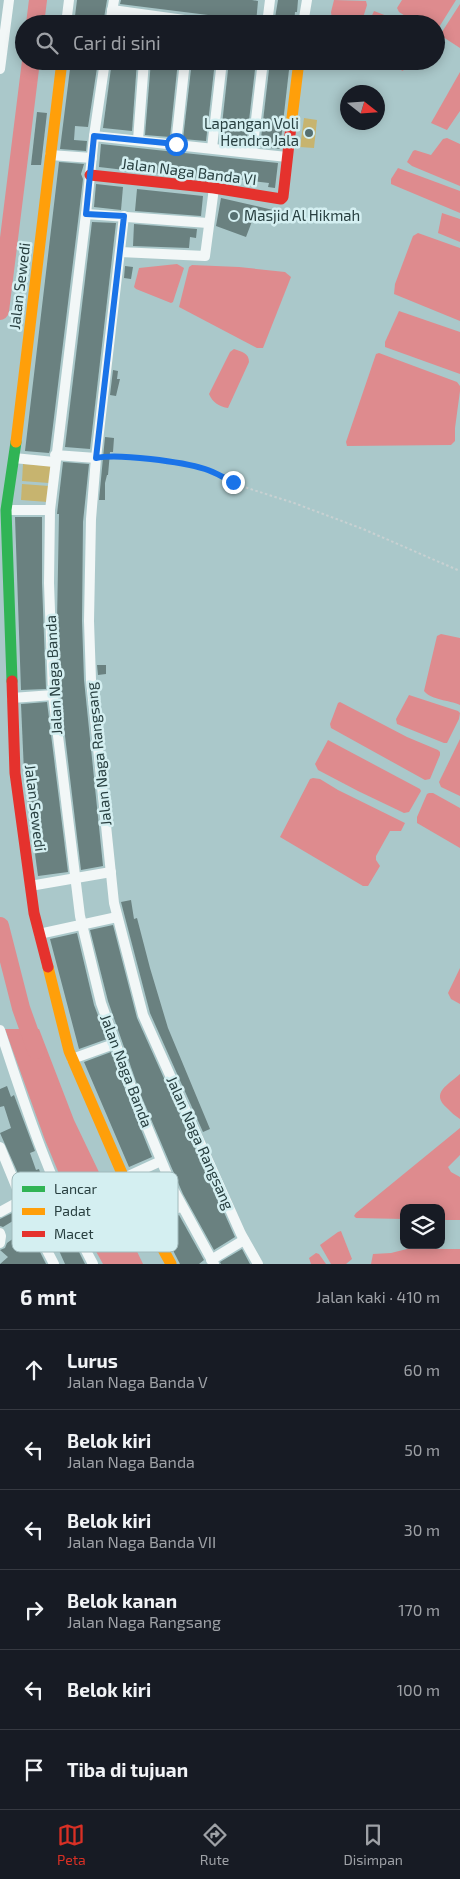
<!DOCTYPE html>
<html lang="id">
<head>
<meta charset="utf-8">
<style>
	:root { --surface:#171b24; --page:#20242c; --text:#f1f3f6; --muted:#9ea1a6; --line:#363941; --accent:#d93025 }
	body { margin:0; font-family:"Exo 2",sans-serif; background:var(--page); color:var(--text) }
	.controls { position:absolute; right:15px; bottom:15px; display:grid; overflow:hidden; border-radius:10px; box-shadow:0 2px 12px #0003 }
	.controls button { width:45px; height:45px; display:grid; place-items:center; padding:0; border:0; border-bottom:1px solid var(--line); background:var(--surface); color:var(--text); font:25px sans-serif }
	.compass { position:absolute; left:340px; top:85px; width:45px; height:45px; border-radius:50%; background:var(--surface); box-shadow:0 2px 12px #0003; rotate:107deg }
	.stop { position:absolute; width:15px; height:15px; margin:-11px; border:4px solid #1a73e8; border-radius:50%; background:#fff }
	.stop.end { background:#1a73e8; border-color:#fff; box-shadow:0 1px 5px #0008 }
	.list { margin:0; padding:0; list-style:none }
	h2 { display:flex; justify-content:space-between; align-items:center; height:65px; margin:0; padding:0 20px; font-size:21px }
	h2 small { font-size:16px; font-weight:400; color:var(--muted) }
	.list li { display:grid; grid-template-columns:32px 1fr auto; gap:15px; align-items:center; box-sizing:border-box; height:80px; padding:0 20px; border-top:1px solid var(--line) }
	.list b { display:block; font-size:19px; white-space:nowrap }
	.list p { margin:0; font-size:16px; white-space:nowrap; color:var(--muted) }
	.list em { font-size:16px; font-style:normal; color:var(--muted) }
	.icon { flex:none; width:28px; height:28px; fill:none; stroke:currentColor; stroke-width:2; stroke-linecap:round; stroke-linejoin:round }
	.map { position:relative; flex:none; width:460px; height:1264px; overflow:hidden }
	.search { position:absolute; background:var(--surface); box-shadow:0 2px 12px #0003; left:15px; right:15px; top:15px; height:55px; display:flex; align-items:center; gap:12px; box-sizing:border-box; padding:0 18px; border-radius:28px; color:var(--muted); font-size:19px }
	.sheet { height:545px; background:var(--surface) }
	nav { display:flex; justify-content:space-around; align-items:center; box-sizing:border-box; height:70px; border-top:1px solid var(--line); background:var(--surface); font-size:14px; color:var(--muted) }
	nav a { display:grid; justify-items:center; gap:2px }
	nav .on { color:var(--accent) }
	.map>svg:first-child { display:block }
	.green { fill:#c7b46f }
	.water { fill:#de8b8e }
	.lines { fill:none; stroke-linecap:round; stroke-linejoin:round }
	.river { stroke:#de8b8e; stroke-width:18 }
	.building { fill:#6a8180 }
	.path { stroke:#c8d1d2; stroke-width:2; stroke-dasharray:2.5 2.5; stroke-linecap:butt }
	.street { stroke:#f2f7f7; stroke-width:10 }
	.fast { stroke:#30b455; stroke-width:11 }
	.slow { stroke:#ff9f0a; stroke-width:11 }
	.jam { stroke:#e5322d; stroke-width:11 }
	.route { stroke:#1a73e8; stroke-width:6 }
	.poi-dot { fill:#567071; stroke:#d4eff1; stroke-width:2 }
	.labels { text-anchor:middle; stroke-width:5; stroke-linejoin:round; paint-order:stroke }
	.poi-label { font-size:15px; fill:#294041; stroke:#d4eff1; text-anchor:end }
	.street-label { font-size:15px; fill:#294041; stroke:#d4eff1 }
	.key { fill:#d4eff1; stroke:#a1babc; stroke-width:1 }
	.key-label { font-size:14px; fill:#294041 }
</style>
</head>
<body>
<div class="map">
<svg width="460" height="1264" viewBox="0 0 460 1264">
	<rect width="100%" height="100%" fill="#aac8ca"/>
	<g class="green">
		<path d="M304,118L317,120L314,148L300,147Z"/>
		<path d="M23,464L51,466L49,483L22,481Z"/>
		<path d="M22,484L49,486L48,502L21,500Z"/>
	</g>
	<g class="water">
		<path d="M334,0L366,1L367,5L361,24H346L332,20L331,12Z"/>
		<path d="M402,0H456L436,32V24H418L399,12L397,8Z"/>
		<path d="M460,4V48L440,35Z"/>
		<path d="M374,11L387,16L386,24H368Z"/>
		<path d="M381,61H408L403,71Z"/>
		<path d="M460,72V111L447,130L431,123Z"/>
		<path d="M447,138L460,144V186L412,166L407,162L413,151L415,150L431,155L443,139Z"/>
		<path d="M398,168L460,191V213L391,184V179Z"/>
		<path d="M442,213L460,219V242L438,233Z"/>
		<path d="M418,233L460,248V321L394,294L395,284L413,236Z"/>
		<path d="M177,264L184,268L173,302L171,303L136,289L134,287L139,268Z"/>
		<path d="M192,265L239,267L285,272L291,277L263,348H257L179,307L189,267Z"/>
		<path d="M399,311L460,332V374L385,347V342Z"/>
		<path d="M234,349C242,352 249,353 249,362L228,408C220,407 212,402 209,394L230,352Z"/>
		<path d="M379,353L457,382L460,386V391L455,428V441L451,445L347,446L346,442L376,354Z"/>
		<path d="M441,634L460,638V705C449,700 431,700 424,691L437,636Z"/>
		<path d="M409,695L458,711L460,713L459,719L447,743H444L397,724L396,719Z"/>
		<path d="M340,702L407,737L438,750L440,752V755L430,779L425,780L331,728L330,724L338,703Z"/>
		<path d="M460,739V796L441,787L439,782Z"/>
		<path d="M328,740L420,789L421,791L409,812L404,813L358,791L318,770L315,764Z"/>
		<path d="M313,778L320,779L338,790L405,823L401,831H390L376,856V860L380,866L368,886H363L280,837L310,779Z"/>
		<path d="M429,793H433L460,808V848L417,823V817L427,794Z"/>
		<path d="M460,968V1004L451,999L448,993Z"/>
		<path d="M5,1029H39L74,1120L143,1264H103L77,1217L45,1140Z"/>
		<path d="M460,1074V1119C455,1116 451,1112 447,1108C430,1093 448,1085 460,1074Z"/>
		<path d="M460,1128V1155L448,1167L451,1172L460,1177V1220H441V1208H404V1219L356,1218L354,1216L356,1213Z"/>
		<path d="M341,1231L352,1259L346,1264H331L320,1245L338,1232Z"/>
		<path d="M407,1249H460V1264H371L373,1254L391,1253Z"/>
		<path d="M316,1253L319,1254L326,1264H311L309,1258Z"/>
	</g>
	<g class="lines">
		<g class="river">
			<path d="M35,24L38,0"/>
			<path d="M0,311L31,61"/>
			<path d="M0,926L21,1008L36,1050"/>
		</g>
	</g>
	<g class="building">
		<path d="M77,0H107L103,24H74Z"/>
		<path d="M121,0H252L258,1L256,23L240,21V19L120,4Z"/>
		<path d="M278,0H298L297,12H295L294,24H274Z"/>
		<path d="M118,18L161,24H117Z"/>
		<path d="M71,61H98L88,127L75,126L74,140L87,141L86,151L60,149Z"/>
		<path d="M112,61H137L132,131L103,128Z"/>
		<path d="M151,61H178L170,137L145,135Z"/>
		<path d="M192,61H215L206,141L183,139Z"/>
		<path d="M229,61H256L246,146L220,143Z"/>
		<path d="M270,61H290L280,149L260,147Z"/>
		<path d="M37,112L47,113L41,165H31Z"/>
		<path d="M101,144L278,163L275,188L268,187L269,183L236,179V183L99,167Z"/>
		<path d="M59,162L84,164L81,174L83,179L79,213L50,450L49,453L25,451Z"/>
		<path d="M96,184L123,187L121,210L94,207Z"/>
		<path d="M137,189L203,196L201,216L135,211Z"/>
		<path d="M221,198L273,210L271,219L254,216L246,237L216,226Z"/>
		<path d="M92,222L116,223L90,449L65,447Z"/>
		<path d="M134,224L197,229L196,238L190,237L189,248L133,246Z"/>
		<path d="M125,266L133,267L131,279L124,278Z"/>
		<path d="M113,370L118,371L117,379H120L116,396L110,395Z"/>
		<path d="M105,437L114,438L113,452H110L108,475H107L105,483V500H99Z"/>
		<path d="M63,462L89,464L83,522L82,621L84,680L103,866L81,870L60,694L57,621L59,514H57Z"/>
		<path d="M15,517H42V583L46,689L21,690Z"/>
		<path d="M97,665H106V674L98,675Z"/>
		<path d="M47,702L68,872L38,876L24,772L21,704Z"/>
		<path d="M131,900L134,919L137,918L150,968L168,1028L210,1129L203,1132L150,1013L121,902Z"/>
		<path d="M113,925L137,1018L235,1237L214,1250L183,1194L170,1164L140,1093L108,1001L90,930Z"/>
		<path d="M77,933L94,1005L107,1039L79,1049L50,939Z"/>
		<path d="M111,1052L128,1097L152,1157L129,1167L84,1062Z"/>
		<path d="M7,1086L11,1097L14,1095L35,1151L30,1153L36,1170L39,1169L43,1182L46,1180L53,1197L39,1205L34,1194L28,1196L0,1133L11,1128L4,1106L0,1107V1089Z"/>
		<path d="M58,1208L67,1228L85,1264H65L44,1217Z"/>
		<path d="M18,1210L21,1216L3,1227L0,1226V1219Z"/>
		<path d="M179,1215L204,1260L199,1264H180L160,1225Z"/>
		<path d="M28,1228L46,1264H0L8,1257L0,1250L5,1248L7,1243Z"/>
		<path d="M242,1249L250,1264H221L220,1262Z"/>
	</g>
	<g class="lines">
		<path class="path" d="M106,456L162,461L207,469L241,486L294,503L363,529L460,571"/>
		<g class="street">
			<path d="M112,10L213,24"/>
			<path d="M66,24L69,0"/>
			<path d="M110,24L114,0"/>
			<path d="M267,24L270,0"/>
			<path d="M303,24L307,0"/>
			<path d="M105,61L94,136L86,214L50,510L49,583L53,695L80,916L101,1003L134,1095L173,1189L214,1264"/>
			<path d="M0,69L9,0"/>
			<path d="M94,136L287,157"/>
			<path d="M138,140L144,61"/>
			<path d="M176,144L185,61"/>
			<path d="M212,148L222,61"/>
			<path d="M252,153L263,61"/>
			<path d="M50,155L92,158"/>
			<path d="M86,214L208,223"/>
			<path d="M124,216L96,458L91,519L89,621L91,680L114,903L143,1015L241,1234L258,1264"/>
			<path d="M120,252L205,256L214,188"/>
			<path d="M55,455L96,458"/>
			<path d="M14,458L54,462"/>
			<path d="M6,510H50"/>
			<path d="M12,698L53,695"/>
			<path d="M30,886L111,872"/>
			<path d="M39,934L117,917"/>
			<path d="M0,1030C26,1110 53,1190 93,1264"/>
			<path d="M72,1059L114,1044"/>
			<path d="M0,1147L25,1208L54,1264"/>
			<path d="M124,1178L161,1161"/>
			<path d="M0,1212L22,1200"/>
			<path d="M148,1224L181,1206"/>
			<path d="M0,1233L1,1236L0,1243"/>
			<path d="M211,1260L244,1240"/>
		</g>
		<path class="fast" d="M12,681L6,510L16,442"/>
		<g class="slow">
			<path d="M291,126L299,61"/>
			<path d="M16,442L62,61"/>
			<path d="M48,967L69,1051L124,1178L171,1264"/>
		</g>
		<g class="jam">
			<path d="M90,175L214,188L281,199L283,197L291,126"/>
			<path d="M12,681L15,773L34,913L48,967"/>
		</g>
	</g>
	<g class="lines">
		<path class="route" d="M176,144L94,136L86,214L124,216L96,458C118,453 183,462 205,469C215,472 224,478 233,482"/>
	</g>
	<g class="poi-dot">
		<circle cx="309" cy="133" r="5"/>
		<circle cx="234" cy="216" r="5"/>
	</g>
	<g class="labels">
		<g class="poi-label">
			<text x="299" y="129">Lapangan Voli<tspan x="299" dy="17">Hendra Jala</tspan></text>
			<text x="244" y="221" text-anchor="start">Masjid Al Hikmah</text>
		</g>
		<g class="street-label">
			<text transform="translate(189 172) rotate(7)" y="5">Jalan Naga Banda VI</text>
			<text transform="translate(20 286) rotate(-83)" y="5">Jalan Sewedi</text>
			<text transform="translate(54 675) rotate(-93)" y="5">Jalan Naga Banda</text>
			<text transform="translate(99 754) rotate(-96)" y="5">Jalan Naga Rangsang</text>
			<text transform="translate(35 808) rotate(83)" y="5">Jalan Sewedi</text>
			<text transform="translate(126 1071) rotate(69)" y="5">Jalan Naga Banda</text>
			<text transform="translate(200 1143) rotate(66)" y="5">Jalan Naga Rangsang</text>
		</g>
	</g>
	<rect x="12" y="1172" width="166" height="80" rx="8" class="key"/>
	<rect x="22" y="1186" width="23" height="6" fill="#30b455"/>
	<rect x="22" y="1208" width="23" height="7" fill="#ff9f0a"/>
	<rect x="22" y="1231" width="23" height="6" fill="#e5322d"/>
	<g class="key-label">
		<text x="54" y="1194">Lancar</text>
		<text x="54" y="1216">Padat</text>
		<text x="54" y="1239">Macet</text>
	</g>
</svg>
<div class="controls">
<button><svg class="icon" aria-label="layers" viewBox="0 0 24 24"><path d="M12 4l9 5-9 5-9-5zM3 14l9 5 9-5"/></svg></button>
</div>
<svg class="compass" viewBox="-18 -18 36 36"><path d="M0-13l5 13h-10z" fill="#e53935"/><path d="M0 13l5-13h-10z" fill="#9ea1a6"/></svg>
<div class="stop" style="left:176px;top:144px"></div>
<div class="stop end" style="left:233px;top:482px"></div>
<div class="search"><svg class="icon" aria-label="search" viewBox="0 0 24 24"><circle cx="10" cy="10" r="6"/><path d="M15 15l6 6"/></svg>Cari di sini</div>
</div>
<section class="sheet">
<h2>6 mnt<small>Jalan kaki · 410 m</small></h2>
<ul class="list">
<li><svg class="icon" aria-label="ahead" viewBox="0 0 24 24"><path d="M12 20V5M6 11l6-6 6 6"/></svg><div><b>Lurus</b><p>Jalan Naga Banda V</p></div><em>60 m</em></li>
<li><svg class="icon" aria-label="left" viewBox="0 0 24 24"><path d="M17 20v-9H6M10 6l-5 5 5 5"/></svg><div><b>Belok kiri</b><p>Jalan Naga Banda</p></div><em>50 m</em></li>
<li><svg class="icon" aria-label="left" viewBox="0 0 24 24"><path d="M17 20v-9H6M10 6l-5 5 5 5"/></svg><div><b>Belok kiri</b><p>Jalan Naga Banda VII</p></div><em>30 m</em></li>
<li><svg class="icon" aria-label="right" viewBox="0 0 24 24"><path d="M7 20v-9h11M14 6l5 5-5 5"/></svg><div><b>Belok kanan</b><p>Jalan Naga Rangsang</p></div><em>170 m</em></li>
<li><svg class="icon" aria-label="left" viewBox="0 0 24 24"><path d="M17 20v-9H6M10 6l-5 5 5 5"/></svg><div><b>Belok kiri</b></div><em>100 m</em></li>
<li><svg class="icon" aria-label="arrive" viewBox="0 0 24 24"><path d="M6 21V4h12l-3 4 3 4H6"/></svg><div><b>Tiba di tujuan</b></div></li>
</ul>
</section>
<nav>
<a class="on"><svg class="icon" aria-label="map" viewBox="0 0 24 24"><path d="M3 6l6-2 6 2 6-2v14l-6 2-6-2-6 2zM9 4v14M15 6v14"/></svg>Peta</a>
<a><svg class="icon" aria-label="directions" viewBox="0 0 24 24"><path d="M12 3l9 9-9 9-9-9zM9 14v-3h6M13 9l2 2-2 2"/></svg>Rute</a>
<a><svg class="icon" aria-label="saved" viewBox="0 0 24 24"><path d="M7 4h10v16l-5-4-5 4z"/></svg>Disimpan</a>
</nav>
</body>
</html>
